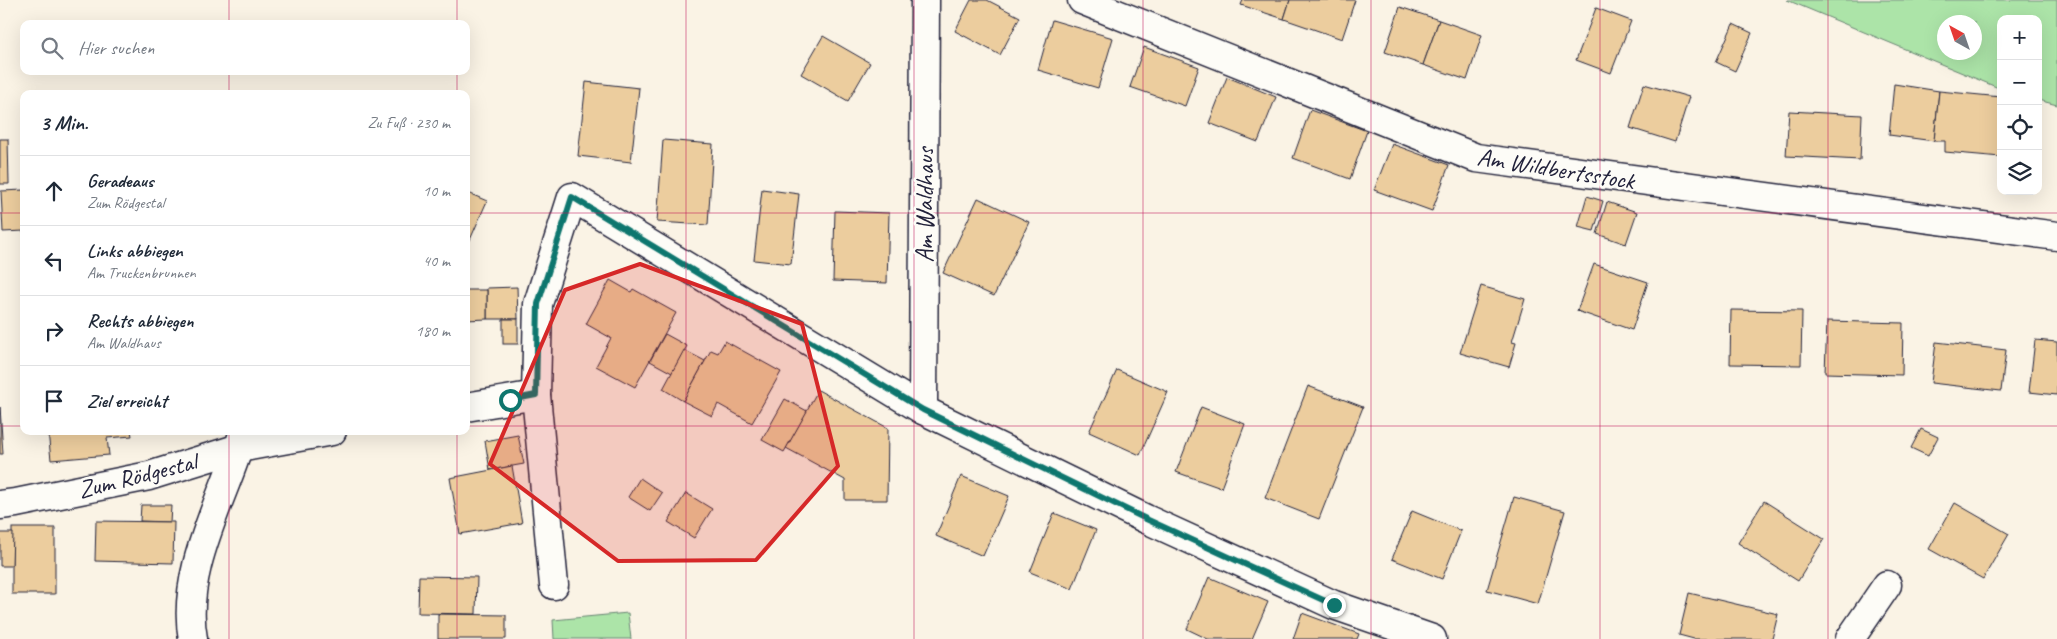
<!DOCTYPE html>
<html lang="de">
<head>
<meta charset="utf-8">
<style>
	:root { --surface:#fff; --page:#f2f2f3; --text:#1f2937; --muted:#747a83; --line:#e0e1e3 }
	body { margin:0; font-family:Caveat,sans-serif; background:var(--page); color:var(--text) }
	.controls { position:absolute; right:15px; top:15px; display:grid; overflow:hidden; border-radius:10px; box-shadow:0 5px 20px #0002 }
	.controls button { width:45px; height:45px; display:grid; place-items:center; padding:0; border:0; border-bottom:1px solid var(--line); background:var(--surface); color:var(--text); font:25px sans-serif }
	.compass { position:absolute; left:1937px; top:15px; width:45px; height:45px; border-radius:50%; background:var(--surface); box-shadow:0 5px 20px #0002; rotate:320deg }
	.stop { position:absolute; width:15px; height:15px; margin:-11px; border:4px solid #0f766e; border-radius:50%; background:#fff }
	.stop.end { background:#0f766e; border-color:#fff; box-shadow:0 1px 5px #0008 }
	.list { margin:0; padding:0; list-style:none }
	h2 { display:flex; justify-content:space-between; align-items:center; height:65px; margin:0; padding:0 20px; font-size:21px }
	h2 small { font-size:16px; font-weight:400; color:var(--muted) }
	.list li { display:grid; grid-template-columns:32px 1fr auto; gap:15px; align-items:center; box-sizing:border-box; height:70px; padding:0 20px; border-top:1px solid var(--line) }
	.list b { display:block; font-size:19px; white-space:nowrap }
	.list p { margin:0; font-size:16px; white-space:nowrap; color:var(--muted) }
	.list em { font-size:16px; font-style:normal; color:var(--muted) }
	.icon { flex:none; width:28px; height:28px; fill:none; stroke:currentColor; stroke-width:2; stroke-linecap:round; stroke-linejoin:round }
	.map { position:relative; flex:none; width:2057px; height:639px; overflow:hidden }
	.search { position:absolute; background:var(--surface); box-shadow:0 5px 20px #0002; left:20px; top:20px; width:450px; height:55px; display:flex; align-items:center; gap:12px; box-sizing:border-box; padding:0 18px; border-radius:10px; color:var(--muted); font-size:19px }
	.panel { position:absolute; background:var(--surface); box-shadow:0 5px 20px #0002; left:20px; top:90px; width:450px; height:345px; border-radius:10px }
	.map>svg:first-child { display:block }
	.green { fill:#ace4a8; stroke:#678372; fill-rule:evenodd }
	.building { fill:#eccd9e; stroke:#22223b }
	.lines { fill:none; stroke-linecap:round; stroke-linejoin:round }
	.street-casing { stroke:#22223b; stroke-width:31 }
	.street { stroke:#fdfcf7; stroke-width:28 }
	.route { stroke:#0f766e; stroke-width:6 }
	.marked { fill:#d62828; fill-opacity:0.2; stroke:#d62828; stroke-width:4; stroke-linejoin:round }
	.grid { fill:none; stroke:#c2185b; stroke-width:1; stroke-opacity:0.55 }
	.labels { text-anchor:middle; stroke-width:5; stroke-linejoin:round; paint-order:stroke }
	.street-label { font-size:25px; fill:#22223b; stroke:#fdfcf7 }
</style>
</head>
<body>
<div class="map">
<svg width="2057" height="639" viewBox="0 0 2057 639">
	<rect width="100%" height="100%" fill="#faf3e5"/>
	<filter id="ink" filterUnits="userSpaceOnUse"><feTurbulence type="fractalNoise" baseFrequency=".02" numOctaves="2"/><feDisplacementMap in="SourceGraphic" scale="10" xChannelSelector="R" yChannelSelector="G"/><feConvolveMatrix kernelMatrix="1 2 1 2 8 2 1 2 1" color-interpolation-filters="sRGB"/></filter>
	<g filter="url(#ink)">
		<g class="green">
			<path d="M1787,0H2057V105L2038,100V19H2001V89ZM1944,22H1974V52H1944Z"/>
			<path d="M628,613L631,639H554L553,620Z"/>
		</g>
		<g class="building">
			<path d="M971,0H987L1020,17L1000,55L955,31Z"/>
			<path d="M1243,0H1290L1284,19L1241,5Z"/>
			<path d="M1290,0H1355L1342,39L1284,19Z"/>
			<path d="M1400,7L1439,20L1423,65L1385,52Z"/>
			<path d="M1596,8L1631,21L1611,73L1576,60Z"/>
			<path d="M1052,20L1113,38L1098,88L1038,70Z"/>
			<path d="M1439,20L1482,35L1467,80L1423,65Z"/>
			<path d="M1733,24L1752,33L1735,71L1716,62Z"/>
			<path d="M823,36L870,63L848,101L801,74Z"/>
			<path d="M1144,47L1199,67L1185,106L1130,87Z"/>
			<path d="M1227,77L1276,97L1258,142L1209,123Z"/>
			<path d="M586,82L639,88L631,162L578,156Z"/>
			<path d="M1644,84L1689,97L1675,142L1630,128Z"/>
			<path d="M1894,84L1939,91L1934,141L1889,135Z"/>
			<path d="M1939,91L2001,97V157L1945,152V141H1934Z"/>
			<path d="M1310,110L1367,131L1350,179L1293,158Z"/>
			<path d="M1789,111L1862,115L1860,160L1786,156Z"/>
			<path d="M0,139H8L9,184H0Z"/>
			<path d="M663,140L713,144L708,225L657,222Z"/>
			<path d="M1392,144L1449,165L1432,211L1374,190Z"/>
			<path d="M762,189L799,194L791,264L754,260Z"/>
			<path d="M24,190V231L3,232L1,191Z"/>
			<path d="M466,192L487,201L466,249Z"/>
			<path d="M1587,196L1603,201L1594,231L1578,227Z"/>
			<path d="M978,198L1029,222L994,296L943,273Z"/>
			<path d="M1607,202L1637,212L1626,244L1597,234Z"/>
			<path d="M835,211L889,213L887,283L833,281Z"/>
			<path d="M1594,264L1648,282L1632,330L1577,311Z"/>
			<path d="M610,280L631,292L633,289L676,313L635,387L596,366L611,338L586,324Z"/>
			<path d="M1481,286L1525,299L1512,342L1516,343L1509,367L1460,353Z"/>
			<path d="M517,287L518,319H487V288Z"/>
			<path d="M466,290H487V319L466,320Z"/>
			<path d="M1731,310L1802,311L1801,365L1730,364Z"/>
			<rect x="503" y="319" width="15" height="25"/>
			<path d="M1827,321L1903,323L1902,375L1825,373Z"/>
			<path d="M665,334L687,346L672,373L650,361Z"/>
			<path d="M2035,340L2057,342V395L2029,392Z"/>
			<path d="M725,341L781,372L752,423L718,404L712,416L683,401L711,350L718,353Z"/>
			<path d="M1936,342L2006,350L2001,391L1931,383Z"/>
			<path d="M684,350L705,361L683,401L663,389Z"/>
			<path d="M1117,370L1168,392L1140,455L1089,432Z"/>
			<path d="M1308,386L1363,407L1319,519L1265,498Z"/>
			<path d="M818,390L888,428L887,500H845V480L786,448Z"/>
			<path d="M785,399L807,411L784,452L762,440Z"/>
			<path d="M0,407L3,454H0Z"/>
			<path d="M1201,407L1245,424L1221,488L1176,472Z"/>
			<path d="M1921,429L1938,437L1928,456L1911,448Z"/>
			<path d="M48,431H131L132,436L107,438L109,455L51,460Z"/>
			<path d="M518,435L524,464L490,470L485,441Z"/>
			<path d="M512,466L522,523L460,534L450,478Z"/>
			<path d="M961,476L1009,496L983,556L936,536Z"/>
			<path d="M640,478L662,493L650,511L628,497Z"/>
			<path d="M686,493L712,509L694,538L668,522Z"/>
			<path d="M1514,497L1565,511L1538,604L1487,590Z"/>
			<path d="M1764,501L1824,539L1798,581L1738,543Z"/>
			<path d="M1955,503L2009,534L1983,579L1929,549Z"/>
			<path d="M141,505H171L170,522L140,521Z"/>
			<path d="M1412,511L1461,531L1442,579L1392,559Z"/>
			<path d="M1054,513L1096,530L1072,589L1030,572Z"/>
			<path d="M96,521L174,522L173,563L95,561Z"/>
			<rect x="12" y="528" width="43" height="66"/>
			<path d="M0,533H13L12,566H0Z"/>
			<path d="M419,576L477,577L476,614L418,613Z"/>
			<path d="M1209,577L1268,602L1252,639H1208L1187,629Z"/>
			<path d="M1689,593L1778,614L1772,639H1694L1679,635Z"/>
			<path d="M1302,613L1359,634L1357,639H1293Z"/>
			<path d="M438,614L506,615V639H438Z"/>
		</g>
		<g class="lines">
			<g class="street-casing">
				<g id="street">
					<path d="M925,0L923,410L1146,519L1334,605L1432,639"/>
					<path d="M1082,0L1476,158L2057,236"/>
					<path d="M466,407L536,395"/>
					<path d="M0,505L16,503L149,476L239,448L332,431"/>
					<path d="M554,585L536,395L538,304L572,197L923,410"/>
					<path d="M193,639C180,571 224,498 243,434"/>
					<path d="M1850,639L1887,585"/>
				</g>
			</g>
			<use href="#street" class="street"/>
		</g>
	</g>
	<g class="lines" filter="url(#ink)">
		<path class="route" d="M510,400L536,395L538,304L572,197L923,410L1146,519L1334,605"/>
	</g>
	<path class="marked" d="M640,264L802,324L838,466L756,560L618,561L490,464L565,290Z"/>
	<path class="grid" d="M229,0V24M457,0V24M686,0V639M914,0V639M1143,0V639M1371,0V639M1600,0V639M1828,0V639M229,71V94M457,71V94M0,213H24M466,213H2057M0,426H24M466,426H2057M229,431V639M457,431V639"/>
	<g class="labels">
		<g class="street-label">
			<text transform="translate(1556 168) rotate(9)" y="9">Am Wildbertsstock</text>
			<text transform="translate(924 205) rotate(-90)" y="9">Am Waldhaus</text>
			<text transform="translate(137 475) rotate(-14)" y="9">Zum Rödgestal</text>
		</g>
	</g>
</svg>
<div class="controls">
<button>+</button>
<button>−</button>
<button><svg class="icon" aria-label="locate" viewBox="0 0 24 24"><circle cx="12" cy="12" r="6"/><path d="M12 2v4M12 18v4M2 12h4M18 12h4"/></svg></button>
<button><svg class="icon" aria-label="layers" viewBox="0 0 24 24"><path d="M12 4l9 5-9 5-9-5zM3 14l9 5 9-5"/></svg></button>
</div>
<svg class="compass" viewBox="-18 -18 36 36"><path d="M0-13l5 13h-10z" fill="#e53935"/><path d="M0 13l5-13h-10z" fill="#747a83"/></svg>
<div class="stop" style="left:510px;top:400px"></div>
<div class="stop end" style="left:1334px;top:605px"></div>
<div class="search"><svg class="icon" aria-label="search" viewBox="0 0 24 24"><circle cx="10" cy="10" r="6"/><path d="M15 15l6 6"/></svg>Hier suchen</div>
<section class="panel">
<h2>3 Min.<small>Zu Fuß · 230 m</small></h2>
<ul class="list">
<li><svg class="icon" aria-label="ahead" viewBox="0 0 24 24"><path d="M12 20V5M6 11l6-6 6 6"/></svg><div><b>Geradeaus</b><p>Zum Rödgestal</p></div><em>10 m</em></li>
<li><svg class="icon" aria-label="left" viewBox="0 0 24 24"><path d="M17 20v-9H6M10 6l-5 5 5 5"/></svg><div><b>Links abbiegen</b><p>Am Truckenbrunnen</p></div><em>40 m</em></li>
<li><svg class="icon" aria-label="right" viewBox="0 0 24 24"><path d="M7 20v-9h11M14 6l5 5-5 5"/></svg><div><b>Rechts abbiegen</b><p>Am Waldhaus</p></div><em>180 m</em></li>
<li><svg class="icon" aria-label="arrive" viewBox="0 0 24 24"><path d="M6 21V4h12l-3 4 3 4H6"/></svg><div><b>Ziel erreicht</b></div></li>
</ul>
</section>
</div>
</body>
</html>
